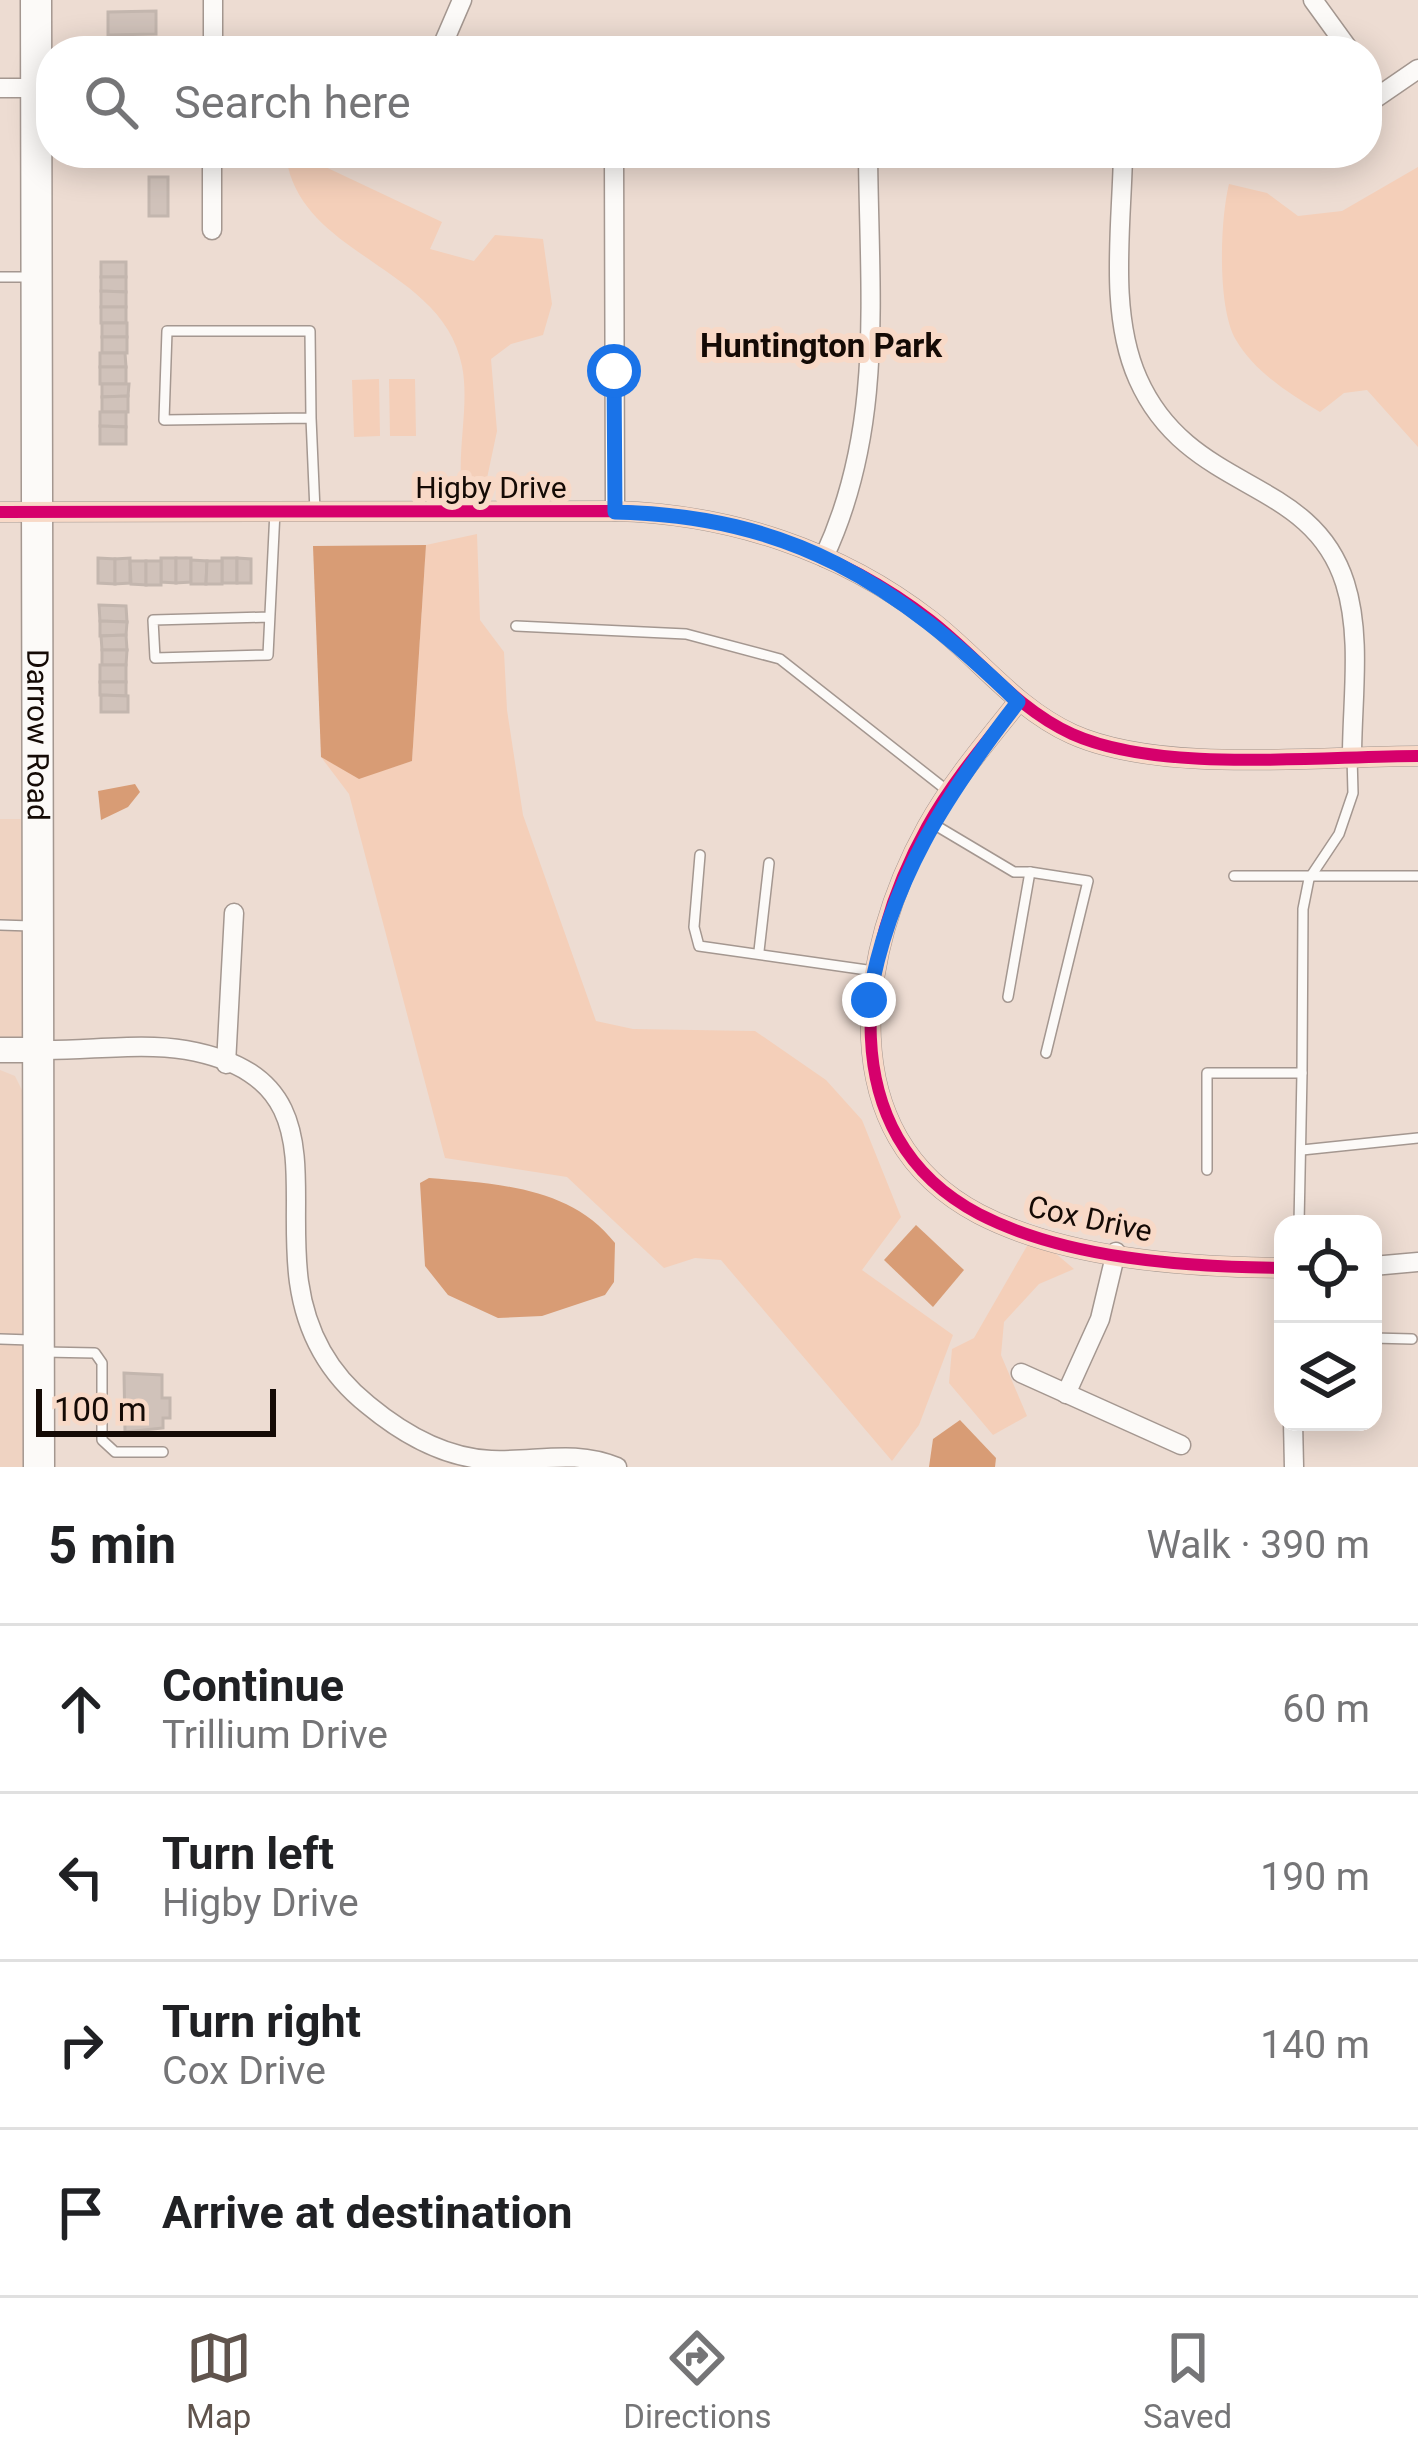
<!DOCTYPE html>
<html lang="en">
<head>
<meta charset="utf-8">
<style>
	:root { --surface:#fff; --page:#f2f2f2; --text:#202124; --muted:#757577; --line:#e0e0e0; --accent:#60544d }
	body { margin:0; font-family:Roboto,sans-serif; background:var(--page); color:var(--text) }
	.controls { position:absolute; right:36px; bottom:36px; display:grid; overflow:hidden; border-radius:24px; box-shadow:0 6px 30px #0003 }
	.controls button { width:108px; height:108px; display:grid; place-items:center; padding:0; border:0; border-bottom:3px solid var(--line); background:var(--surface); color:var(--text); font:60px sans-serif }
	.scale { position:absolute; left:36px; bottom:30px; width:240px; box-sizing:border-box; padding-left:12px; border:6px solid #140a05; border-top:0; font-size:33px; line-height:42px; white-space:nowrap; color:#140a05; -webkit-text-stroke:9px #f8d9c7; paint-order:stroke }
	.stop { position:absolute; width:36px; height:36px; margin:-27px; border:9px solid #1a73e8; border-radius:50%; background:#fff }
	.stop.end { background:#1a73e8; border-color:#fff; box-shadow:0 3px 12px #0008 }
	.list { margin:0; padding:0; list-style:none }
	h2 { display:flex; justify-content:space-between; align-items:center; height:156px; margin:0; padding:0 48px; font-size:51px }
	h2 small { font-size:39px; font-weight:400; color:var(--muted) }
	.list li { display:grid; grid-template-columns:78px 1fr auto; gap:36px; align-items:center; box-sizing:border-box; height:168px; padding:0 48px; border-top:3px solid var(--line) }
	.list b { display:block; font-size:45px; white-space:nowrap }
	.list p { margin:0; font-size:39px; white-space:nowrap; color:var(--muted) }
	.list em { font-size:39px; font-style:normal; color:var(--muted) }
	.icon { flex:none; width:66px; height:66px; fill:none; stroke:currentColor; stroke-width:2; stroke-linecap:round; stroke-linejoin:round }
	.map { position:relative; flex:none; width:1418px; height:1467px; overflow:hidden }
	.search { position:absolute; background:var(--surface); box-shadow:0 6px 30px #0003; left:36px; right:36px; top:36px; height:132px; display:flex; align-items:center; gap:30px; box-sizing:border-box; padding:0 42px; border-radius:48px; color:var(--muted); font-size:45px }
	.sheet { height:828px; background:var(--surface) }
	nav { display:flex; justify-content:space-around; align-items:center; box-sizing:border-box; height:168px; border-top:3px solid var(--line); background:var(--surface); font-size:33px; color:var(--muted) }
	nav a { display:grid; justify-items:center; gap:6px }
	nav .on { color:var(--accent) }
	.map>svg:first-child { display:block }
	.built { fill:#efd3c2 }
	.green { fill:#f4cfb9 }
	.water { fill:#d89c75 }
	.building { fill:#d0c2ba; stroke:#c3b6ae; stroke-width:3 }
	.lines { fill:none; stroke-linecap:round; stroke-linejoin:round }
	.service-casing { stroke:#a49790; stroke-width:12 }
	.minor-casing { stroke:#a49790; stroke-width:21 }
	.tertiary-casing { stroke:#a49790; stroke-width:27 }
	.primary-casing { stroke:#a49790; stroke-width:33 }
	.service { stroke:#fcfaf8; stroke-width:9 }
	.minor { stroke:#fcfaf8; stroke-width:18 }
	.tertiary { stroke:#fcfaf8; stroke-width:24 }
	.primary { stroke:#fcfaf8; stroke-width:30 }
	.cycleway-casing { stroke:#f8d9c7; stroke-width:20 }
	.cycleway { stroke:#d6006c; stroke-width:12 }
	.route { stroke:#1a73e8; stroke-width:15 }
	.labels { text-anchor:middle; stroke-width:12; stroke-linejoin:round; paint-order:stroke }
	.street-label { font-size:30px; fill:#140a05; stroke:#f8d9c7 }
	.neighbourhood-label { font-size:33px; font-weight:bold; fill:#140a05; stroke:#f8d9c7 }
</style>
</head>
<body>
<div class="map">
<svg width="1418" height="1467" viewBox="0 0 1418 1467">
	<rect width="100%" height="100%" fill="#eddcd2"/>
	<g class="built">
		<path d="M0,819H34L36,1047H0Z"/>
		<path d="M0,1070L15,1076L22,1090L23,1467H0Z"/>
	</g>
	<g class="green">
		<path d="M317,163L442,222L430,249L474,261L495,235L543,239L552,304L543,335L511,344L491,359L497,431L486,483L464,485L461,478C459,441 469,401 462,366C443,269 310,258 288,167Z"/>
		<path d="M1418,167V447L1367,390L1344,393L1320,412C1288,393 1255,372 1236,340C1217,308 1220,220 1229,184L1267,193L1298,216L1342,211Z"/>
		<path d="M379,379L380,436L354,437L352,380Z"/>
		<path d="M389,379H415L416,436H390Z"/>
		<path d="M477,534L480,620L504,652L507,710L523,815L596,1021L633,1029L755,1031L826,1080L862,1120L901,1217L862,1270L953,1335L919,1425L892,1461L721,1260L695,1258L664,1268L567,1177L445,1158L349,794L321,757L359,778L412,761L426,545Z"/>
		<path d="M1027,1246L1048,1247L1074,1269L1039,1284L1004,1322L1001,1355L1027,1416L993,1435L949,1383L952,1349L974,1338Z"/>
	</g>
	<g class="water">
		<path d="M426,545L412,761L359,779L321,757L313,546Z"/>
		<path d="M135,784L140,792L128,807L101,820L98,791Z"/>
		<path d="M429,1178C497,1184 570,1186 615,1243L614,1282L605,1295L542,1316L498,1318L448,1295L425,1266L420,1183Z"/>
		<path d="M916,1225L964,1270L933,1307L884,1260Z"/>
		<path d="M960,1420L996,1458L995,1467H929L933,1439Z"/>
	</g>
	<g class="building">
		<path d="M156,11V34L108,35V12Z"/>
		<rect x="116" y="153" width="40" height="7"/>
		<rect x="149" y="177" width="19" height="39"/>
		<rect x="101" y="262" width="25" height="15"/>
		<path d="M101,277H126V292L101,291Z"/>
		<path d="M101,291L126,292V307H101Z"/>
		<rect x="101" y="307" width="25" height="16"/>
		<rect x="102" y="323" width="25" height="14"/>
		<rect x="102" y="337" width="25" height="16"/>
		<path d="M100,353H125L126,367H100Z"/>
		<rect x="100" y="367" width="26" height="17"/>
		<path d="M102,384H129L128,396L102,397Z"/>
		<path d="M128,396V412H102V397Z"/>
		<path d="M100,412H126V427L100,426Z"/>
		<path d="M100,426L126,427V444H100Z"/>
		<path d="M98,558L115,559V584L98,583Z"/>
		<path d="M130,558V583L115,584V559Z"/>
		<path d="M161,558H176V583L161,582Z"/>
		<path d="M176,558H191V582L176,583Z"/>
		<rect x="222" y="558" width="15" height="25"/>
		<path d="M237,558L251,559V583H237Z"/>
		<path d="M191,560L207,561L206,584H191Z"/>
		<path d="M130,561H146V585L131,584Z"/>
		<rect x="146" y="561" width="15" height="24"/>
		<path d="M207,561H222V584H206Z"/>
		<path d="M99,605L126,606L127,622L100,621Z"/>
		<path d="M100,621L127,622L126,635L100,636Z"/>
		<path d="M126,635L127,650H102L101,636Z"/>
		<path d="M102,650H127L126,665H102Z"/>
		<rect x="100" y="665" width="26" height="17"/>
		<path d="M100,682H126V696L100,695Z"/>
		<path d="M101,695L128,696V712H101Z"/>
		<path d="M124,1373L162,1375V1398H170V1418H163V1428L125,1432Z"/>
	</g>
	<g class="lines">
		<g class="service-casing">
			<g id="service">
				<path d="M0,277H31"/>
				<path d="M311,418L310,331H167L164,420L311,418L315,511"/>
				<path d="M269,617L153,620L155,658L268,655L275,511"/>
				<path d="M516,626L686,634L780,659L949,792"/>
				<path d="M930,822L1014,872H1030L1008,997"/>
				<path d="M700,855L694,927L699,946L874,971"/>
				<path d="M1030,872L1088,881L1046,1053"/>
				<path d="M1234,876H1418"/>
				<path d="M0,925L31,926"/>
				<path d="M759,951L769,863"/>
				<path d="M1302,1073L1303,909L1309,879L1339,834L1353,793L1352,756"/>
				<path d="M1302,1150L1418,1138"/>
				<path d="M1207,1170V1073H1302L1299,1224"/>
				<path d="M1373,1338L1412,1339"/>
				<path d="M0,1339L31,1340"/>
				<path d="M44,1352L95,1353L102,1363V1440L115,1452H163"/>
			</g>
		</g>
		<g class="minor-casing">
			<g id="minor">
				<path d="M1313,0L1350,51"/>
				<path d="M213,51V0"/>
				<path d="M440,51L462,0"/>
				<path d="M0,88H43"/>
				<path d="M1367,104L1418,69"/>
				<path d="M591,153H679"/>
				<path d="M1123,153C1122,224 1108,312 1138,379C1189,494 1311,475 1345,583C1362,636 1352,701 1352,756"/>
				<path d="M614,154L615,511"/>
				<path d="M212,230V153"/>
				<path d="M0,512L615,511C729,514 840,550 930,620C979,658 1015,708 1072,734C1161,774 1319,756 1418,756"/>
				<path d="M824,557C885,427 869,293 868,153"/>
				<path d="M1018,702C986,742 952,782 927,827C858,951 829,1135 979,1214C1066,1259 1186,1267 1283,1268"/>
				<path d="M40,1050C87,1051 141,1042 186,1050C332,1076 285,1182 299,1282C306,1332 329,1374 368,1405C403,1434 446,1458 491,1460C536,1462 574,1449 617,1467"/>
				<path d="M226,1064L234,913"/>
				<path d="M1373,1266L1418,1262"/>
				<path d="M1021,1373L1181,1445"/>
				<path d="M1066,1394L1100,1319L1116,1252"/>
				<path d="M1293,1422L1294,1467"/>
			</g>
		</g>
		<g class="tertiary-casing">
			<path id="tertiary" d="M0,1050H40"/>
		</g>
		<g class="primary-casing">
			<g id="primary">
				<path id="s1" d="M36,0L39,1467"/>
			</g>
		</g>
		<use href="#service" class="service"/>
		<use href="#minor" class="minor"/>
		<use href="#tertiary" class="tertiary"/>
		<use href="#primary" class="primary"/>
		<g class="cycleway-casing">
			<g id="cycleway">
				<path d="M0,512L615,511C729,514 840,550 930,620C979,658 1015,708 1072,734C1161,774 1319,756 1418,756"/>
				<path d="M1018,702C986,742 952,782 927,827C858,951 829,1135 979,1214C1066,1259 1186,1267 1283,1268"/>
			</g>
		</g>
		<use href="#cycleway" class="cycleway"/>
	</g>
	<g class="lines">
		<path class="route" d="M614,371L615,512C792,516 895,583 1018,702C946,795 889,882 869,1000"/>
	</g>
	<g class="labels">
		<g class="street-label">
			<text x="491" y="498">Higby Drive</text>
			<text dy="10" stroke="none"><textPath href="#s1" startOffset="735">Darrow Road</textPath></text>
			<text transform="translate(1090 1219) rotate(12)" y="10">Cox Drive</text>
		</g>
		<g class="neighbourhood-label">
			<text x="821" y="357">Huntington Park</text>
		</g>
	</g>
</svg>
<div class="controls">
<button><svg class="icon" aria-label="locate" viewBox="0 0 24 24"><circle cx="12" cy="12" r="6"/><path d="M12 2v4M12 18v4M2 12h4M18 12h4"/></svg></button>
<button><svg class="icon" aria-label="layers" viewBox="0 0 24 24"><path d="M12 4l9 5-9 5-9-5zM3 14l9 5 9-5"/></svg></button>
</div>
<div class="scale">100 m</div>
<div class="stop" style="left:614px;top:371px"></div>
<div class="stop end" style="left:869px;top:1000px"></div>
<div class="search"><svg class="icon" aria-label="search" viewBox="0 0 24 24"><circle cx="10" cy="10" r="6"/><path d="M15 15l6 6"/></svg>Search here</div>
</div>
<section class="sheet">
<h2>5 min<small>Walk · 390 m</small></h2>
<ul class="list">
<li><svg class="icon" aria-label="ahead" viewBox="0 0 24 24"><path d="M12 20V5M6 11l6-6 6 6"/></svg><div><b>Continue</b><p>Trillium Drive</p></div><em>60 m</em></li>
<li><svg class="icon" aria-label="left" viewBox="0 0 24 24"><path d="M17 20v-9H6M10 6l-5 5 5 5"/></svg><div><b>Turn left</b><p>Higby Drive</p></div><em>190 m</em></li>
<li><svg class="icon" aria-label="right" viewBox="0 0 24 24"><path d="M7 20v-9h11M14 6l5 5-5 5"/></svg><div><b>Turn right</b><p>Cox Drive</p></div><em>140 m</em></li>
<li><svg class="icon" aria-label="arrive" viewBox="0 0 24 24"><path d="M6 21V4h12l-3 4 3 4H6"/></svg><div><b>Arrive at destination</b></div></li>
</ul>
</section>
<nav>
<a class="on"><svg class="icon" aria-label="map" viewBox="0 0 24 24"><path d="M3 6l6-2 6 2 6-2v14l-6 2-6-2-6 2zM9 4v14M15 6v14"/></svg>Map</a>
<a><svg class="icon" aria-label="directions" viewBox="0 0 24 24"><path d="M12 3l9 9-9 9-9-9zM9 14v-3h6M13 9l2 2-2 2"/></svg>Directions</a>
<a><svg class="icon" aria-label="saved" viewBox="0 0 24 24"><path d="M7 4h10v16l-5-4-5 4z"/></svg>Saved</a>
</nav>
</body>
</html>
